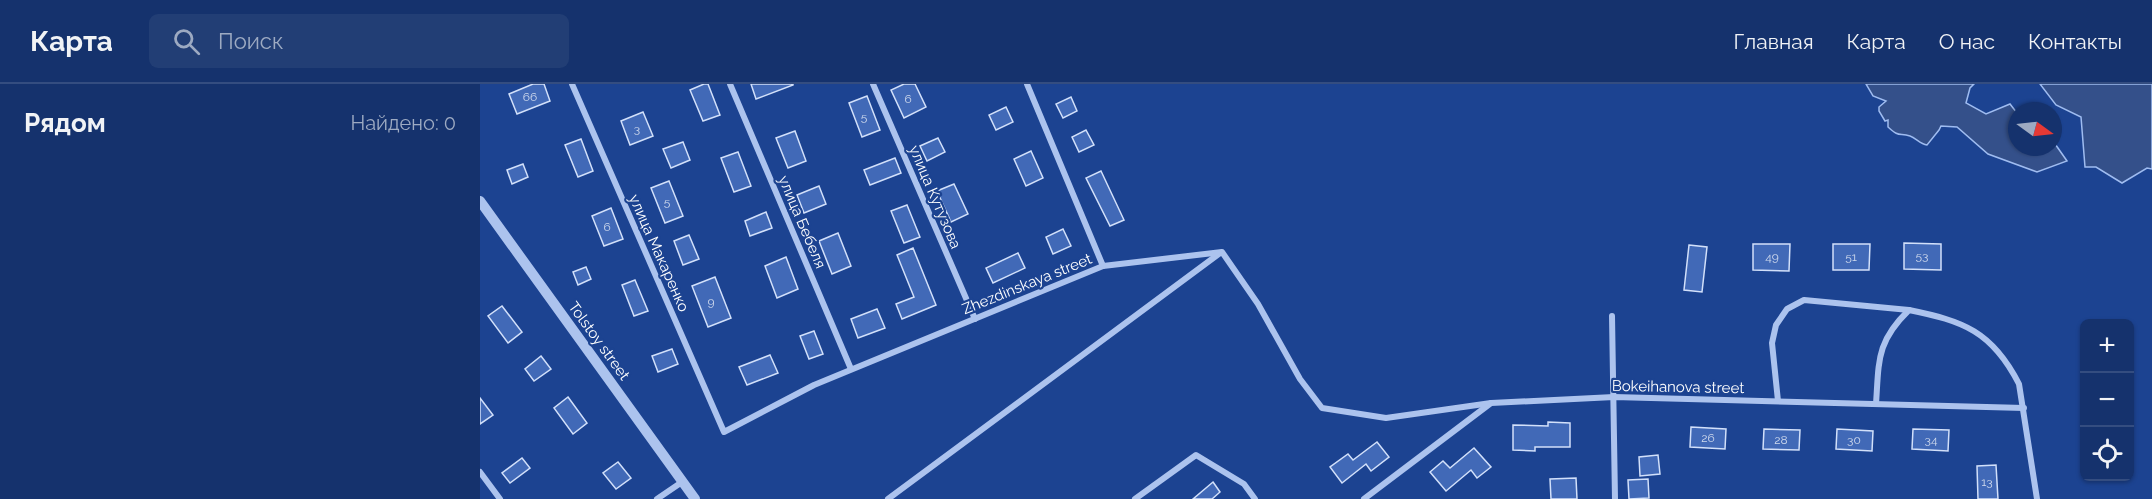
<!DOCTYPE html>
<html lang="ru">
<head>
<meta charset="utf-8">
<style>
	:root { --surface:#15326d; --page:#223e75; --text:#f1f3f6; --muted:#9daac2; --line:#344d80 }
	body { margin:0; font-family:Raleway,sans-serif; background:var(--page); color:var(--text) }
	.controls { position:absolute; right:18px; bottom:18px; display:grid; overflow:hidden; border-radius:9px; box-shadow:0 2px 4px #0004 }
	.controls button { width:54px; height:54px; display:grid; place-items:center; padding:0; border:0; border-bottom:2px solid var(--line); background:var(--surface); color:var(--text); font:30px sans-serif }
	.compass { position:absolute; left:1528px; top:18px; width:54px; height:54px; border-radius:50%; background:var(--surface); box-shadow:0 2px 4px #0004; rotate:105deg }
	.list { margin:0; padding:0; list-style:none }
	h2 { display:flex; justify-content:space-between; align-items:center; height:78px; margin:0; padding:0 24px; font-size:26px }
	h2 small { font-size:20px; font-weight:400; color:var(--muted) }
	.icon { flex:none; width:33px; height:33px; fill:none; stroke:currentColor; stroke-width:2; stroke-linecap:round; stroke-linejoin:round }
	.map { position:relative; flex:none; width:1672px; height:415px; overflow:hidden }
	header { display:flex; align-items:center; gap:36px; box-sizing:border-box; height:84px; padding:0 30px; background:var(--surface); border-bottom:2px solid var(--line) }
	header strong { font-size:28px }
	nav { display:flex; gap:33px; margin-inline-start:auto; font-size:21px }
	.search { width:420px; height:54px; background:var(--page); display:flex; align-items:center; gap:15px; box-sizing:border-box; padding:0 21px; border-radius:9px; color:var(--muted); font-size:22px }
	main { display:flex }
	aside { flex:1; background:var(--surface) }
	.map>svg:first-child { display:block }
	.water { fill:#34508a; stroke:#9fbcf0; stroke-width:1.5 }
	.building { fill:#4169b7; stroke:#d2e0fa; stroke-width:1.5 }
	.lines { fill:none; stroke-linecap:round; stroke-linejoin:round }
	.minor { stroke:#acc3ee; stroke-width:6 }
	.tertiary { stroke:#acc3ee; stroke-width:10 }
	.labels { text-anchor:middle; stroke-width:4.5; stroke-linejoin:round; paint-order:stroke }
	.number-label { font-size:12px; fill:#d0daed }
	.street-label { font-size:15px; fill:#fff; stroke:#1c4391 }
</style>
</head>
<body>
<header>
<strong>Карта</strong>
<div class="search"><svg class="icon" aria-label="search" viewBox="0 0 24 24"><circle cx="10" cy="10" r="6"/><path d="M15 15l6 6"/></svg>Поиск</div>
<nav><a>Главная</a><a>Карта</a><a>О нас</a><a>Контакты</a></nav>
</header>
<main>
<aside>
<h2>Рядом<small>Найдено: 0</small></h2>
<ul class="list">
</ul>
</aside>
<div class="map">
<svg width="1672" height="415" viewBox="0 0 1672 415">
	<rect width="100%" height="100%" fill="#1c4391"/>
	<g class="water">
		<path d="M1386,0H1494L1490,4L1486,19L1506,30L1530,20L1537,29V63H1573V57L1587,77L1557,88L1508,70L1477,43L1461,42L1459,46L1447,61C1440,60 1436,54 1430,52C1418,49 1419,53 1408,43V36L1405,37L1399,27V23L1406,17L1393,12Z"/>
		<path d="M1560,0H1672V85L1667,84L1642,99L1616,83H1605L1601,33L1576,21Z"/>
	</g>
	<g class="building">
		<path d="M53,0H64L70,17L37,30L29,10Z"/>
		<path d="M224,0H228L240,31L223,37L210,6Z"/>
		<path d="M271,0H313V1L276,15Z"/>
		<path d="M424,0H435L446,23L424,34L411,6Z"/>
		<path d="M387,12L400,46L382,53L369,19Z"/>
		<path d="M591,13L597,27L583,34L576,20Z"/>
		<path d="M526,23L533,38L516,46L509,31Z"/>
		<path d="M163,28L173,52L150,61L141,37Z"/>
		<path d="M606,46L614,61L599,68L592,53Z"/>
		<path d="M315,47L326,77L308,84L296,54Z"/>
		<path d="M458,54L465,68L447,77L440,62Z"/>
		<path d="M101,55L113,87L98,93L85,61Z"/>
		<path d="M203,58L210,76L191,84L183,65Z"/>
		<path d="M551,67L563,94L546,102L534,75Z"/>
		<path d="M258,68L271,102L254,108L241,74Z"/>
		<path d="M415,74L421,89L390,101L384,86Z"/>
		<path d="M43,80L48,93L32,100L27,86Z"/>
		<path d="M621,87L644,136L630,142L606,94Z"/>
		<path d="M189,97L203,132L185,139L171,104Z"/>
		<path d="M474,100L488,130L471,138L457,107Z"/>
		<path d="M339,102L346,120L324,129L317,111Z"/>
		<path d="M427,121L440,153L424,159L411,127Z"/>
		<path d="M131,124L143,155L124,162L112,132Z"/>
		<path d="M286,128L292,144L270,152L265,137Z"/>
		<path d="M583,145L591,162L573,170L566,153Z"/>
		<path d="M358,149L371,182L352,190L339,157Z"/>
		<path d="M209,151L219,175L203,181L194,157Z"/>
		<path d="M1424,159L1461,160V186L1424,185Z"/>
		<path d="M1273,160H1310L1309,187L1273,186Z"/>
		<path d="M1353,160H1390L1389,186H1353Z"/>
		<path d="M1209,161L1227,163L1222,208L1204,206Z"/>
		<path d="M433,164L456,221L422,235L416,220L434,213L417,171Z"/>
		<path d="M538,169L545,184L513,199L506,184Z"/>
		<path d="M306,173L318,205L297,214L285,182Z"/>
		<path d="M106,183L111,195L98,201L93,188Z"/>
		<path d="M235,193L251,234L228,243L212,202Z"/>
		<path d="M155,196L168,227L154,232L142,201Z"/>
		<path d="M22,222L42,248L28,259L8,232Z"/>
		<path d="M397,225L405,244L378,254L371,235Z"/>
		<path d="M334,247L343,270L329,275L320,252Z"/>
		<path d="M192,265L198,280L178,288L172,272Z"/>
		<path d="M290,271L298,289L267,301L259,283Z"/>
		<path d="M61,272L71,285L54,297L45,285Z"/>
		<path d="M88,313L107,339L93,350L74,324Z"/>
		<path d="M0,314L13,331L0,340Z"/>
		<path d="M1068,338L1090,339V363H1055V367L1033,366V341L1068,342Z"/>
		<path d="M1211,343L1246,345L1245,365L1210,363Z"/>
		<path d="M1284,345L1320,346L1319,366L1283,365Z"/>
		<path d="M1357,345L1393,347L1392,367L1356,365Z"/>
		<path d="M1433,345L1469,346L1468,367L1432,365Z"/>
		<path d="M897,358L909,373L891,387L886,380L862,399L850,383L868,370L873,376Z"/>
		<path d="M994,364L1011,383L997,394L991,386L966,407L950,388L963,377L970,384Z"/>
		<path d="M1178,371L1180,390L1160,392L1159,373Z"/>
		<path d="M42,374L50,384L30,399L22,389Z"/>
		<path d="M138,378L151,394L136,405L123,389Z"/>
		<path d="M1516,381L1518,415H1498L1497,382Z"/>
		<path d="M1096,394L1097,415H1071L1070,395Z"/>
		<path d="M1168,395L1169,414L1149,415L1148,396Z"/>
		<path d="M733,398L740,408L732,415H713Z"/>
	</g>
	<g class="lines">
		<g class="minor">
			<path d="M92,0L244,348L334,301L623,182L742,168L778,220L820,295L842,324L906,334L1011,319"/>
			<path d="M250,0L371,285"/>
			<path d="M393,0L495,235"/>
			<path d="M547,0L623,182"/>
			<path d="M1132,232L1135,415"/>
			<path d="M1298,317L1292,259L1296,241L1307,225L1324,216L1429,226"/>
			<path d="M1396,320C1399,277 1396,258 1429,226C1483,237 1512,247 1539,300L1557,415"/>
			<path d="M0,388L20,415"/>
			<path d="M177,415L202,398"/>
			<path d="M408,415L740,169"/>
			<path d="M655,415L716,371L764,400L775,415"/>
			<path d="M884,415L1011,319L1134,313L1544,324"/>
		</g>
		<path class="tertiary" d="M0,117L215,415"/>
	</g>
	<g class="labels">
		<g class="number-label">
			<text x="50" y="17">66</text>
			<text x="428" y="19">6</text>
			<text x="384" y="37">5</text>
			<text x="157" y="49">3</text>
			<text x="187" y="122">5</text>
			<text x="127" y="147">6</text>
			<text x="1442" y="176">53</text>
			<text x="1292" y="177">49</text>
			<text x="1371" y="177">51</text>
			<text x="231" y="222">9</text>
			<text x="1228" y="358">26</text>
			<text x="1301" y="360">28</text>
			<text x="1374" y="360">30</text>
			<text x="1451" y="360">34</text>
			<text x="1507" y="402">13</text>
		</g>
		<g class="street-label">
			<text transform="translate(455 113) rotate(67)" y="5">улица Кутузова</text>
			<text transform="translate(322 138) rotate(67)" y="5">улица Бебеля</text>
			<text transform="translate(179 169) rotate(66)" y="5">улица Макаренко</text>
			<text transform="translate(547 200) rotate(-22)" y="5">Zhezdinskaya street</text>
			<text transform="translate(119 257) rotate(54)" y="5">Tolstoy street</text>
			<text transform="translate(1198 303) rotate(1)" y="5">Bokeihanova street</text>
		</g>
	</g>
</svg>
<div class="controls">
<button>+</button>
<button>−</button>
<button><svg class="icon" aria-label="locate" viewBox="0 0 24 24"><circle cx="12" cy="12" r="6"/><path d="M12 2v4M12 18v4M2 12h4M18 12h4"/></svg></button>
</div>
<svg class="compass" viewBox="-18 -18 36 36"><path d="M0-13l5 13h-10z" fill="#e53935"/><path d="M0 13l5-13h-10z" fill="#9daac2"/></svg>
</div>
</main>
</body>
</html>
